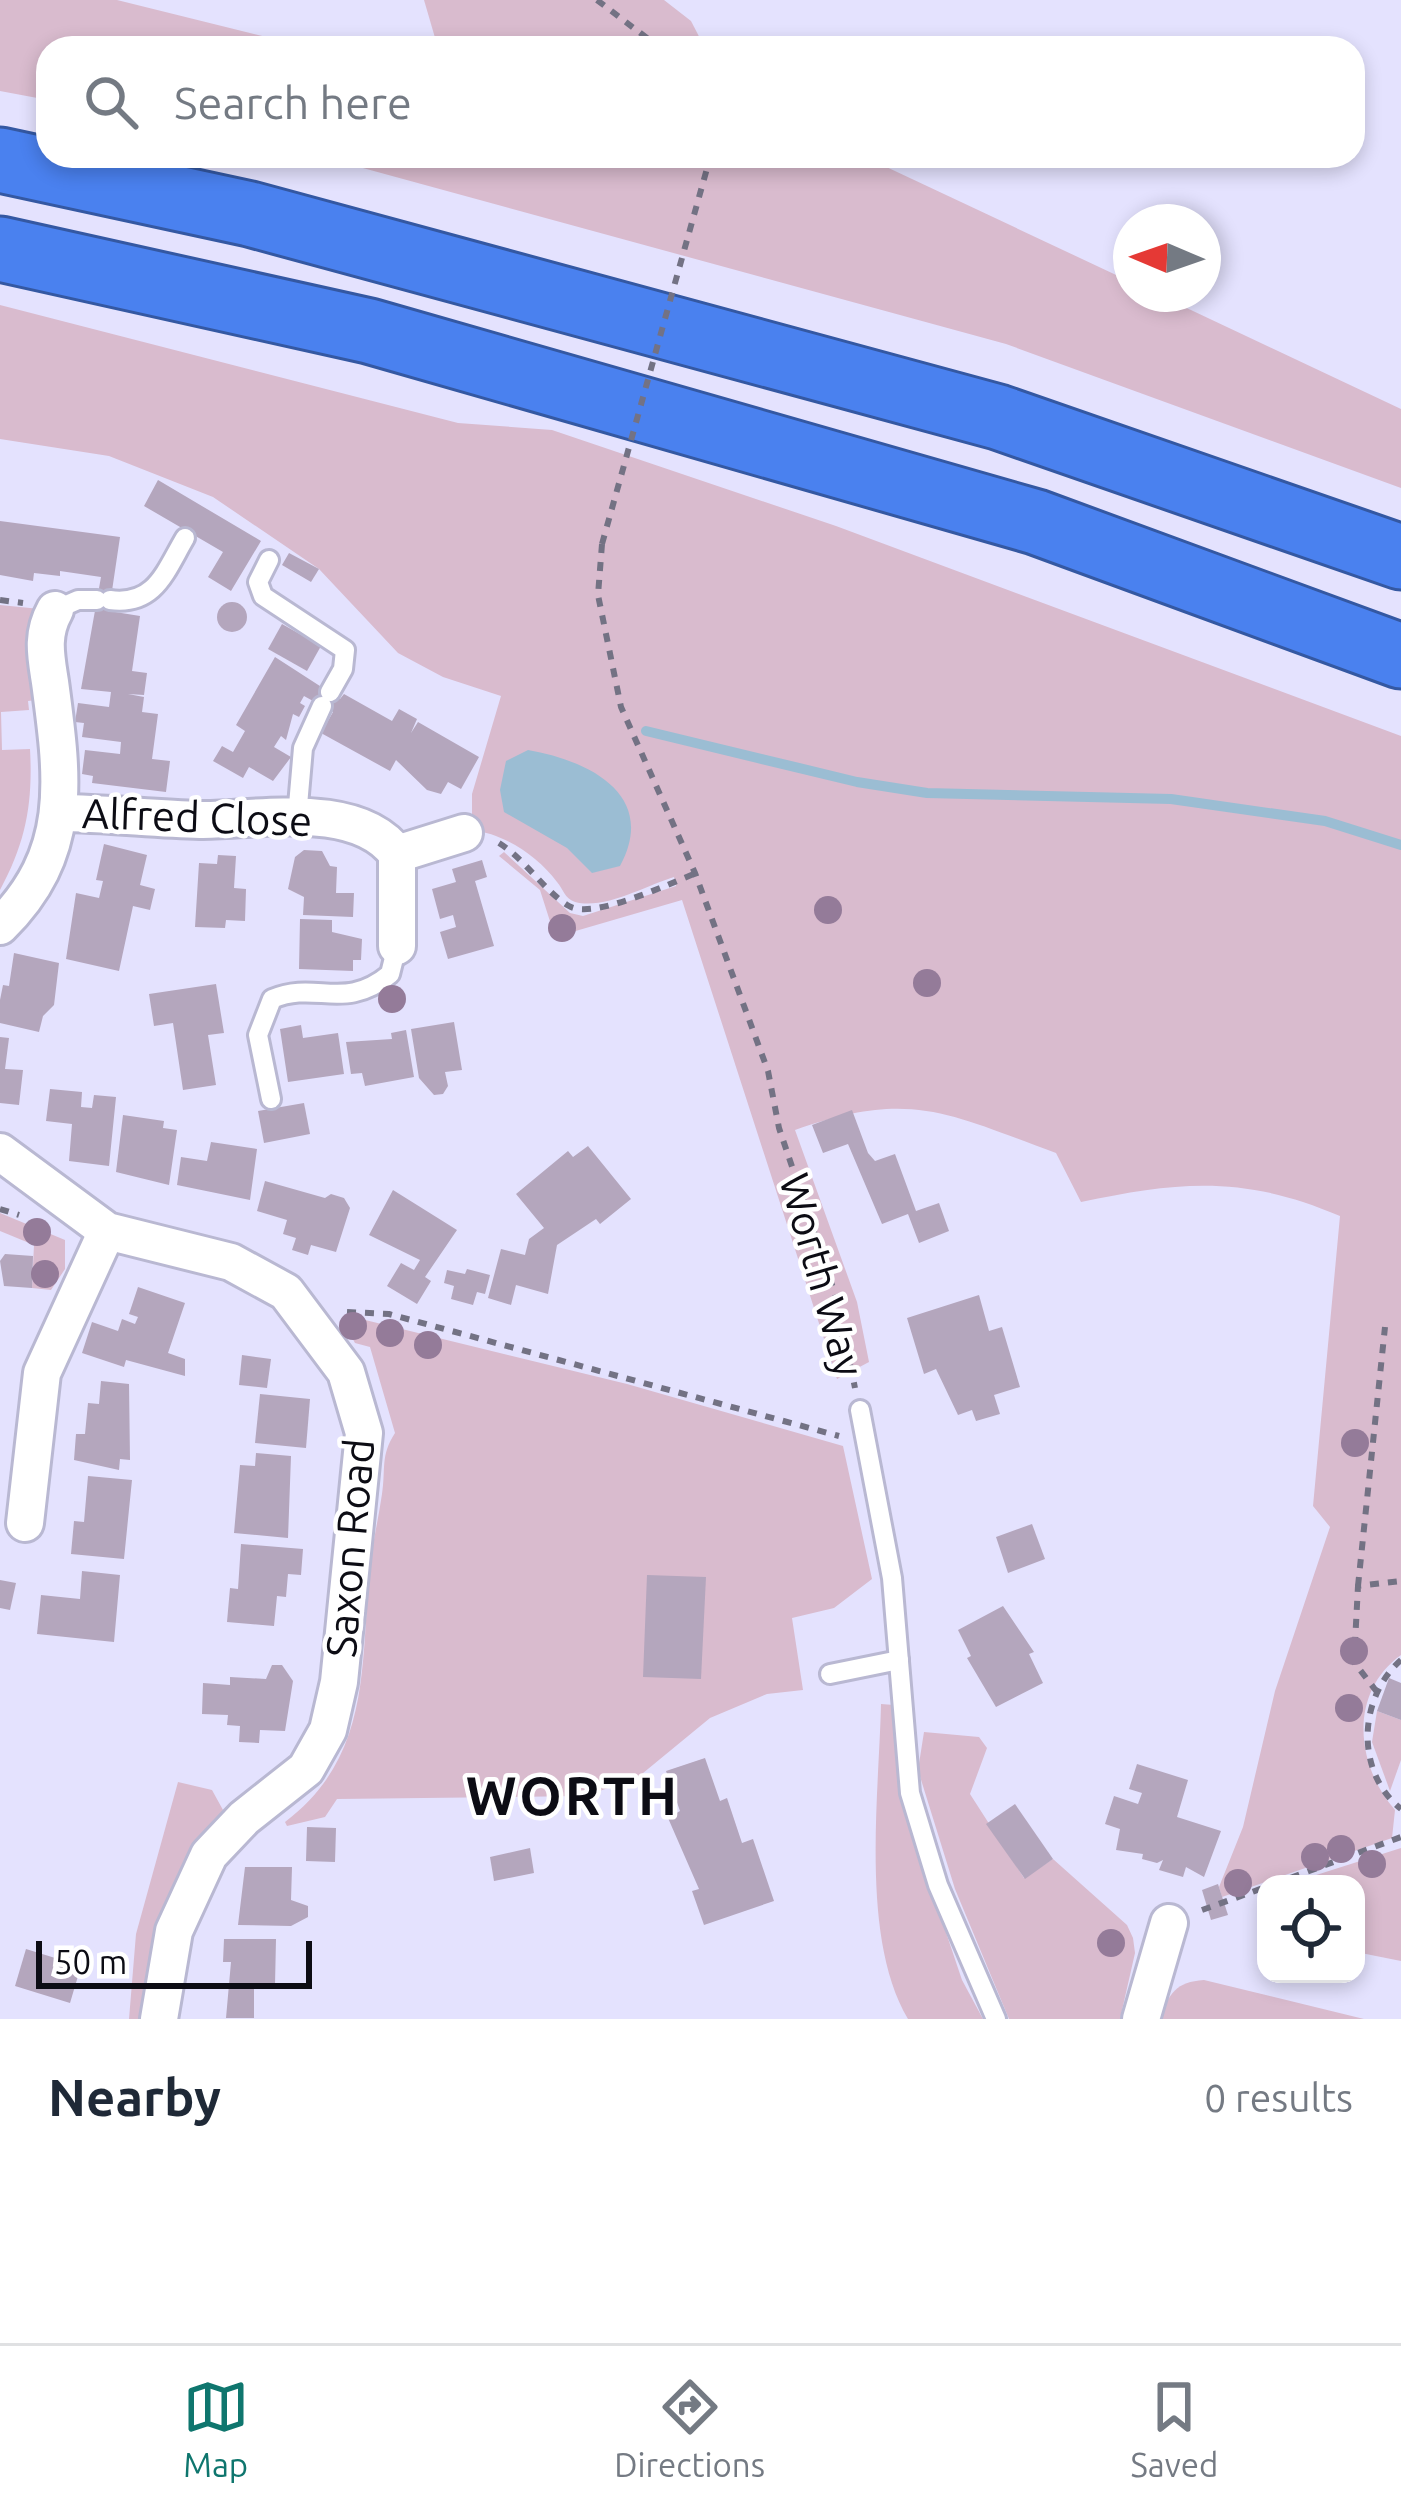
<!DOCTYPE html>
<html lang="en">
<head>
<meta charset="utf-8">
<style>
	:root { --surface:#fff; --page:#f6f6f7; --text:#1f2937; --muted:#747a83; --line:#e0e1e3; --accent:#0f766e }
	body { margin:0; font-family:Ubuntu,sans-serif; background:var(--page); color:var(--text) }
	.controls { position:absolute; right:36px; bottom:36px; display:grid; overflow:hidden; border-radius:24px; box-shadow:0 6px 18px #0003 }
	.controls button { width:108px; height:108px; display:grid; place-items:center; padding:0; border:0; border-bottom:3px solid var(--line); background:var(--surface); color:var(--text); font:60px sans-serif }
	.compass { position:absolute; left:1113px; top:204px; width:108px; height:108px; border-radius:50%; background:var(--surface); box-shadow:0 6px 18px #0003; rotate:272deg }
	.scale { position:absolute; left:36px; bottom:30px; width:276px; box-sizing:border-box; padding-left:12px; border:6px solid #0c0c14; border-top:0; font-size:33px; line-height:42px; white-space:nowrap; color:#0c0c14; -webkit-text-stroke:9px #fff; paint-order:stroke }
	.list { margin:0; padding:0; list-style:none }
	h2 { display:flex; justify-content:space-between; align-items:center; height:156px; margin:0; padding:0 48px; font-size:51px }
	h2 small { font-size:39px; font-weight:400; color:var(--muted) }
	.icon { flex:none; width:66px; height:66px; fill:none; stroke:currentColor; stroke-width:2; stroke-linecap:round; stroke-linejoin:round }
	.map { position:relative; flex:none; width:1401px; height:2019px; overflow:hidden }
	.search { position:absolute; background:var(--surface); box-shadow:0 6px 18px #0003; left:36px; right:36px; top:36px; height:132px; display:flex; align-items:center; gap:30px; box-sizing:border-box; padding:0 42px; border-radius:36px; color:var(--muted); font-size:45px }
	.sheet { height:324px; background:var(--surface) }
	nav { display:flex; justify-content:space-around; align-items:center; box-sizing:border-box; height:168px; border-top:3px solid var(--line); background:var(--surface); font-size:33px; color:var(--muted) }
	nav a { display:grid; justify-items:center; gap:6px }
	nav .on { color:var(--accent) }
	.map>svg:first-child { display:block }
	.green { fill:#d9bbce }
	.water { fill:#9bbdd3 }
	.lines { fill:none; stroke-linecap:round; stroke-linejoin:round }
	.stream { stroke:#9bbdd3; stroke-width:10 }
	.building { fill:#b4a6bd }
	.service-casing { stroke:#b9b8d2; stroke-width:24 }
	.minor-casing { stroke:#b9b8d2; stroke-width:42 }
	.motorway-casing { stroke:#3458a2; stroke-width:69 }
	.path { stroke:#737284; stroke-width:6; stroke-dasharray:9 9; stroke-linecap:butt }
	.service { stroke:#fff; stroke-width:18 }
	.minor { stroke:#fff; stroke-width:36 }
	.motorway { stroke:#4a81ef; stroke-width:63 }
	.path-bridge { stroke:#737284; stroke-width:6; stroke-dasharray:9 9; stroke-linecap:butt }
	.tree { fill:#947b99 }
	.labels { text-anchor:middle; stroke-width:9; stroke-linejoin:round; paint-order:stroke }
	.street-label { font-size:42px; fill:#0c0c14; stroke:#fff }
	.district-label { font-size:54px; font-weight:bold; letter-spacing:3px; fill:#0c0c14; stroke:#fff }
</style>
</head>
<body>
<div class="map">
<svg width="1401" height="2019" viewBox="0 0 1401 2019">
	<rect width="100%" height="100%" fill="#e4e2fe"/>
	<g class="green">
		<path d="M0,0H117L311,48H48V100L0,91Z"/>
		<path d="M424,0H664L691,21L705,48H438Z"/>
		<path d="M319,156H863L1131,282V294H1157L1401,409V488L1006,344Z"/>
		<path d="M0,305L458,423L552,430L836,526L1401,736V1655C1348,1693 1356,1766 1395,1810L1392,1838L1222,1897L1219,1887L1243,1827L1275,1691L1330,1527L1313,1506L1340,1216C1244,1175 1180,1181 1081,1202L1056,1153C947,1113 910,1089 795,1130L857,1302L869,1362L837,1379L682,900L555,937L540,890L499,856L504,852L570,913L583,916L676,886L674,877C647,885 605,910 575,902C564,898 564,890 557,882C537,855 504,834 472,830V794L501,696L443,677L398,653L319,569L213,497L109,456L0,439Z"/>
		<path d="M0,605L40,609L43,699L28,701L29,710L1,712L2,750L30,749C33,803 26,842 0,890Z"/>
		<path d="M0,1213L65,1240V1269L51,1290L32,1288L34,1245L0,1231Z"/>
		<path d="M357,1318L627,1384L843,1446L872,1579L834,1608L792,1618L803,1690L767,1694L710,1718L637,1778L585,1796L337,1799L325,1817L287,1826L285,1822C369,1758 361,1672 369,1577C371,1549 378,1522 382,1494C386,1469 380,1456 395,1433L370,1347L355,1343L344,1323Z"/>
		<path d="M881,1704L894,1705L901,1799L962,1980L983,2019H908C860,1938 879,1796 881,1704Z"/>
		<path d="M1377,1711L1401,1720V1760L1390,1791L1372,1742Z"/>
		<path d="M924,1732L979,1737L987,1748L970,1794L1024,1878L1053,1859L1127,1925L1133,1938L1135,1953L1120,2019H1009L955,1889L918,1770Z"/>
		<path d="M178,1782L212,1790L223,1810L158,1935L145,2019H129L136,1934Z"/>
		<path d="M1401,1848V1961L1356,1952V1884H1288Z"/>
		<path d="M1204,1980L1364,2019H1160C1169,1993 1176,1982 1204,1980Z"/>
	</g>
	<path class="water" d="M528,750C587,760 659,794 620,866L592,873L567,848L504,812L500,790L506,761Z"/>
	<g class="lines">
		<path class="stream" d="M646,731L857,782L927,793L1171,799L1325,821L1401,845"/>
	</g>
	<g class="building">
		<path d="M158,480L261,541L231,591L208,577L223,552L144,506Z"/>
		<path d="M0,521L120,537L109,611L140,616L132,671L147,673L144,695L128,694L144,697L142,712L158,714L152,759L170,761L166,792L92,783L93,776L82,774L85,750L120,754L121,742L82,737L84,723L75,722L78,703L109,707L111,692L81,689L101,577L60,571V576L34,573L33,581L0,575Z"/>
		<path d="M289,553L319,569L311,582L282,565Z"/>
		<circle cx="232" cy="617" r="15"/>
		<path d="M282,624L321,646L307,671L268,649Z"/>
		<path d="M275,657L340,699L344,694L392,721L399,709L417,719L411,733L418,722L479,757L461,789L448,782L441,794L427,790L396,760L390,771L321,733L333,712L304,696L300,703L305,706L299,717L293,714L286,740L281,736L274,747L291,757L273,781L249,767L243,778L213,761L222,746L233,752L245,731L236,725Z"/>
		<path d="M104,844L147,855L140,885L155,889L150,910L133,906L119,971L66,959L76,893L99,898L103,881L96,880Z"/>
		<path d="M304,850L322,851L330,866L337,867L336,893H354L353,917L303,915L304,897L288,889L295,857Z"/>
		<path d="M218,855L236,856L234,888L246,889L245,921L226,920L225,928L195,927L199,863L217,864Z"/>
		<path d="M482,860L487,877L475,881L494,946L448,959L440,932L456,927L453,915L440,919L432,889L456,882L452,869Z"/>
		<path d="M300,919L332,920V932L362,939L361,960H353V971L299,969Z"/>
		<path d="M14,953L59,963L54,1005L43,1016L39,1032L0,1023V1000L3,985L9,986Z"/>
		<path d="M216,984L224,1033L208,1035L216,1085L183,1090L173,1023L154,1026L149,994Z"/>
		<path d="M454,1022L462,1070L445,1072L448,1086L443,1094L434,1095L419,1078L411,1029Z"/>
		<path d="M301,1025L303,1038L338,1033L344,1074L288,1082L280,1029Z"/>
		<path d="M406,1030L414,1077L365,1086L362,1073L351,1074L346,1042L392,1039L391,1033Z"/>
		<path d="M0,1037L9,1038L5,1069L23,1070L19,1105L0,1103Z"/>
		<path d="M50,1089L82,1092L81,1107L92,1108L94,1095L116,1097L109,1166L69,1161L72,1124L46,1121Z"/>
		<path d="M304,1103L310,1134L264,1143L258,1111Z"/>
		<path d="M852,1110L868,1153L875,1161L895,1154L916,1211L939,1203L949,1231L919,1243L908,1214L882,1224L848,1144L823,1153L812,1125Z"/>
		<path d="M123,1115L164,1121L163,1128L177,1130L169,1185L116,1172Z"/>
		<path d="M211,1142L257,1149L250,1200L177,1185L181,1157L207,1161Z"/>
		<path d="M588,1146L631,1199L600,1224L596,1219L557,1245L548,1294L516,1285L511,1305L488,1298L501,1249L525,1255L529,1239L544,1228L516,1194L568,1151L573,1157Z"/>
		<path d="M265,1181L325,1198L331,1194L344,1198L350,1208L336,1252L311,1245L308,1255L292,1250L296,1238L283,1234L287,1220L257,1211Z"/>
		<path d="M393,1190L457,1230L425,1277L431,1281L417,1304L387,1286L401,1263L414,1270L420,1260L369,1235Z"/>
		<path d="M5,1254L33,1256L32,1288L4,1286L0,1261Z"/>
		<path d="M467,1269L490,1275L485,1294L477,1292L473,1305L451,1299L454,1286L444,1283L447,1270L465,1274Z"/>
		<path d="M138,1287L185,1303L168,1353L185,1359V1376L126,1360L124,1367L82,1353L92,1322L118,1331L122,1319L135,1324L138,1317L129,1314Z"/>
		<path d="M979,1295L989,1331L1002,1327L1020,1387L994,1395L1000,1414L976,1421L972,1410L958,1415L936,1369L924,1374L907,1318Z"/>
		<path d="M242,1355L271,1359L267,1388L239,1385Z"/>
		<path d="M101,1381L129,1384L130,1460L120,1459L119,1470L74,1460L76,1434H85L88,1403L99,1404Z"/>
		<path d="M260,1394L310,1399L306,1448L255,1443Z"/>
		<path d="M256,1453L291,1456L288,1538L234,1533L240,1465L255,1466Z"/>
		<path d="M88,1476L132,1480L124,1559L71,1554L74,1521L84,1522Z"/>
		<path d="M1032,1524L1045,1559L1008,1573L996,1537Z"/>
		<path d="M241,1544L303,1549L301,1575L288,1574L286,1597L277,1596L274,1626L227,1622L230,1588L238,1589Z"/>
		<path d="M82,1571L120,1575L114,1642L37,1634L41,1595L80,1599Z"/>
		<path d="M647,1575L706,1577L701,1679L643,1677Z"/>
		<path d="M0,1580L16,1583L10,1610L0,1608Z"/>
		<path d="M1003,1606L1034,1652L1029,1654L1043,1683L996,1707L967,1658L971,1656L958,1630Z"/>
		<path d="M272,1665H282L293,1681L285,1731L260,1730L259,1743L239,1742L240,1726L227,1725L228,1715L202,1714L203,1683L230,1685V1677L266,1679Z"/>
		<path d="M1389,1678L1401,1683V1720L1377,1711Z"/>
		<path d="M705,1758L720,1801L727,1798L742,1843L753,1839L774,1901L704,1925L692,1891L699,1889L668,1818L680,1811L666,1771Z"/>
		<path d="M1137,1764L1188,1780L1177,1817L1221,1831L1204,1877L1186,1867L1183,1877L1159,1870L1163,1860L1157,1863L1142,1859L1143,1854L1116,1850L1120,1829L1105,1824L1114,1796L1138,1804L1142,1793L1129,1789Z"/>
		<path d="M1015,1804L1053,1859L1025,1879L986,1824Z"/>
		<path d="M307,1827L336,1828L335,1862L306,1861Z"/>
		<path d="M530,1848L534,1873L494,1881L490,1857Z"/>
		<path d="M245,1867H292L291,1900L308,1906V1917L291,1926L238,1925Z"/>
		<path d="M1218,1884L1228,1915L1211,1920L1202,1890Z"/>
		<path d="M224,1939H276L275,1985L254,1984V2018H226L231,1962H223Z"/>
		<path d="M26,1949L81,1966L70,2003L15,1986Z"/>
	</g>
	<g class="lines">
		<g class="service-casing">
			<g id="service">
				<path d="M269,560L258,582L263,596L345,650L343,669L330,692"/>
				<path d="M110,600C155,606 165,572 185,538"/>
				<path d="M55,610L78,600H97"/>
				<path d="M297,817L303,748L322,706"/>
				<path d="M271,1099L258,1035L272,999C317,980 344,1012 390,974L397,946"/>
				<path d="M860,1410L892,1578L910,1793L938,1885L996,2019"/>
				<path d="M830,1674L899,1660"/>
			</g>
		</g>
		<g class="minor-casing">
			<g id="minor">
				<path d="M59,813C106,813 153,819 200,820C258,820 358,800 397,854V946"/>
				<path d="M397,854L464,833"/>
				<path d="M0,926C74,853 63,779 50,682C46,656 41,635 55,610"/>
				<path d="M0,1152L107,1231L231,1262L286,1292L346,1372L364,1433L339,1682L328,1730L306,1769L244,1818L209,1855L174,1931L159,2019"/>
				<path d="M25,1523L42,1373L107,1231"/>
				<path d="M1141,2019L1169,1923"/>
			</g>
		</g>
		<g class="motorway-casing">
			<g id="motorway">
				<path d="M0,160L250,214L998,417L1401,557"/>
				<path d="M0,249L369,331L1036,522L1401,656"/>
			</g>
		</g>
		<g class="path">
			<path d="M597,0L660,48"/>
			<path d="M705,156L708,165"/>
			<path d="M602,544L598,595L621,707L695,873L768,1071L779,1128L836,1297L855,1388"/>
			<path d="M0,600L23,603"/>
			<path d="M499,843C526,860 545,892 569,906C593,920 668,884 694,874"/>
			<path d="M0,1209L19,1215"/>
			<path d="M347,1312L389,1314L839,1436"/>
			<path d="M1358,1586L1385,1327"/>
			<path d="M1401,1660C1358,1698 1355,1772 1401,1809"/>
			<path d="M1377,1692L1354,1662L1358,1586L1401,1581"/>
			<path d="M1274,1884L1401,1837"/>
			<path d="M1202,1910L1266,1887"/>
		</g>
		<use href="#service" class="service"/>
		<use href="#minor" class="minor"/>
		<use href="#motorway" class="motorway"/>
		<path class="path-bridge" d="M602,544L708,165"/>
	</g>
	<g class="tree">
		<circle cx="828" cy="910" r="14"/>
		<circle cx="562" cy="928" r="14"/>
		<circle cx="927" cy="983" r="14"/>
		<circle cx="392" cy="999" r="14"/>
		<circle cx="37" cy="1232" r="14"/>
		<circle cx="45" cy="1274" r="14"/>
		<circle cx="353" cy="1326" r="14"/>
		<circle cx="390" cy="1333" r="14"/>
		<circle cx="428" cy="1345" r="14"/>
		<circle cx="1355" cy="1443" r="14"/>
		<circle cx="1354" cy="1651" r="14"/>
		<circle cx="1349" cy="1708" r="14"/>
		<circle cx="1341" cy="1849" r="14"/>
		<circle cx="1315" cy="1857" r="14"/>
		<circle cx="1372" cy="1864" r="14"/>
		<circle cx="1238" cy="1883" r="14"/>
		<circle cx="1111" cy="1943" r="14"/>
	</g>
	<g class="labels">
		<g class="street-label">
			<text transform="translate(197 817) rotate(2)" y="15">Alfred Close</text>
			<text transform="translate(822 1275) rotate(74)" y="15">Worth Way</text>
			<text transform="translate(350 1548) rotate(-85)" y="15">Saxon Road</text>
		</g>
		<g class="district-label">
			<text x="573" y="1815">WORTH</text>
		</g>
	</g>
</svg>
<div class="controls">
<button><svg class="icon" aria-label="locate" viewBox="0 0 24 24"><circle cx="12" cy="12" r="6"/><path d="M12 2v4M12 18v4M2 12h4M18 12h4"/></svg></button>
</div>
<svg class="compass" viewBox="-18 -18 36 36"><path d="M0-13l5 13h-10z" fill="#e53935"/><path d="M0 13l5-13h-10z" fill="#747a83"/></svg>
<div class="scale">50 m</div>
<div class="search"><svg class="icon" aria-label="search" viewBox="0 0 24 24"><circle cx="10" cy="10" r="6"/><path d="M15 15l6 6"/></svg>Search here</div>
</div>
<section class="sheet">
<h2>Nearby<small>0 results</small></h2>
<ul class="list">
</ul>
</section>
<nav>
<a class="on"><svg class="icon" aria-label="map" viewBox="0 0 24 24"><path d="M3 6l6-2 6 2 6-2v14l-6 2-6-2-6 2zM9 4v14M15 6v14"/></svg>Map</a>
<a><svg class="icon" aria-label="directions" viewBox="0 0 24 24"><path d="M12 3l9 9-9 9-9-9zM9 14v-3h6M13 9l2 2-2 2"/></svg>Directions</a>
<a><svg class="icon" aria-label="saved" viewBox="0 0 24 24"><path d="M7 4h10v16l-5-4-5 4z"/></svg>Saved</a>
</nav>
</body>
</html>
